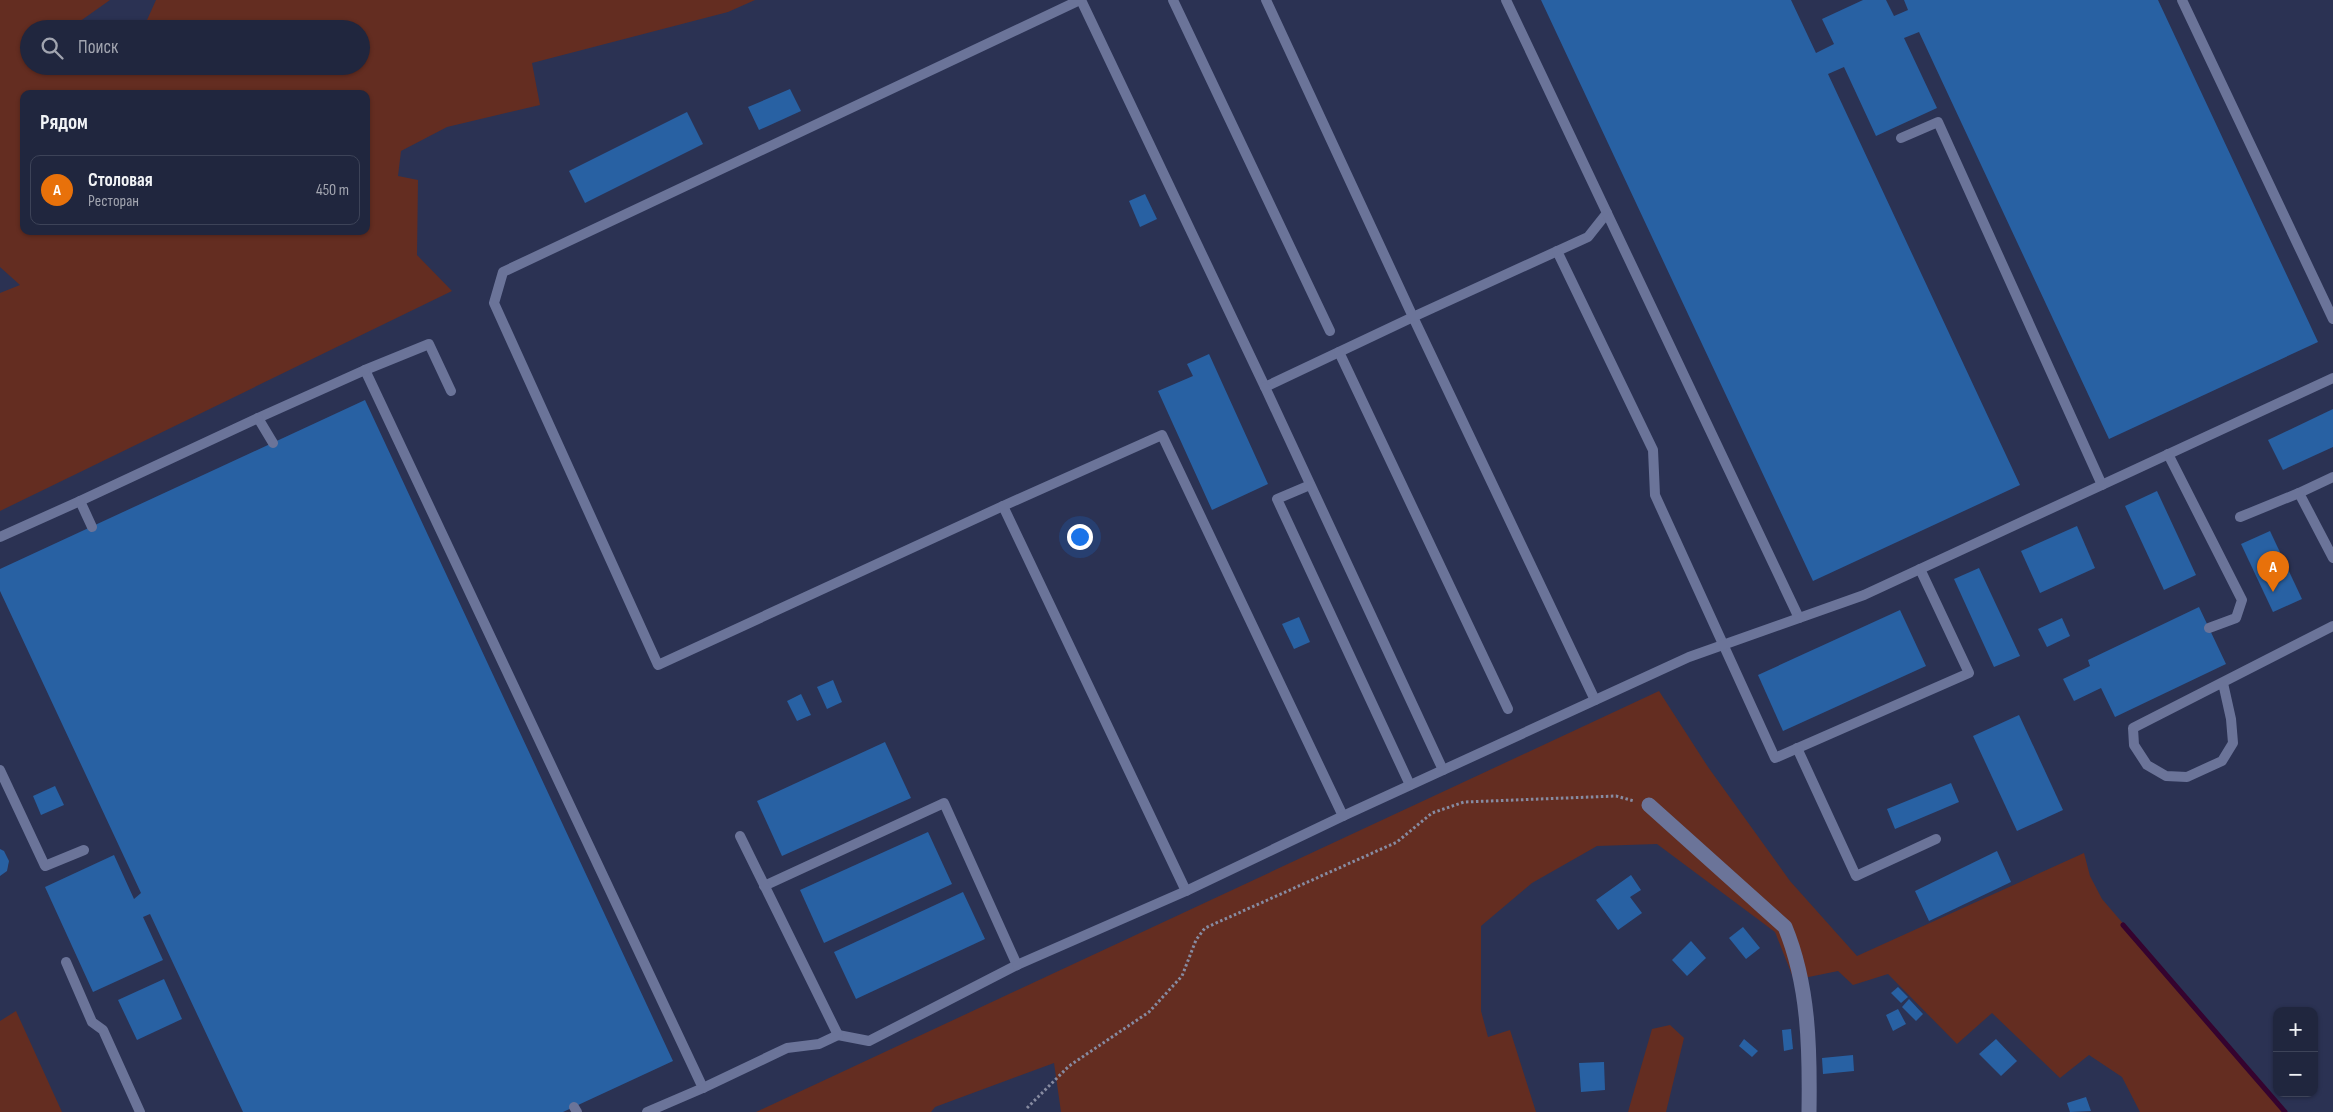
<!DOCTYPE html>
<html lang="ru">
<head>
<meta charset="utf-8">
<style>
	:root { --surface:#20263e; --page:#2d3249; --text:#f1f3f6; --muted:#a2a5b0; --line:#3d4358; --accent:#ea580c }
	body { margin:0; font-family:"Sofia Sans Condensed",sans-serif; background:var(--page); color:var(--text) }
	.controls { position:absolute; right:15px; bottom:15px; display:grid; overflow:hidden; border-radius:10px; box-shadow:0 1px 4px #0004 }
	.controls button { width:45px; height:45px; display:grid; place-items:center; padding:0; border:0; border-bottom:1px solid var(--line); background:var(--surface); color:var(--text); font:25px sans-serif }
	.you { position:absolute; left:1079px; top:536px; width:18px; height:18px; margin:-12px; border:4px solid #fff; border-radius:50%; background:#1a73e8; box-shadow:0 0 0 8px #1a73e833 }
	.badge { display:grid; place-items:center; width:32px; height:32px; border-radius:50%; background:var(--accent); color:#fff; font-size:16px; font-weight:700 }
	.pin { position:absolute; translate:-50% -41px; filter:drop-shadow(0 1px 2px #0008) }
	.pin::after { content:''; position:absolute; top:26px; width:18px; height:15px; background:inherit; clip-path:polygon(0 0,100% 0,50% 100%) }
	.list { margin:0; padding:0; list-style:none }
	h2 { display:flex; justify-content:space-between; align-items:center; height:65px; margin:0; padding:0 20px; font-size:21px }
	h2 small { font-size:16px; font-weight:400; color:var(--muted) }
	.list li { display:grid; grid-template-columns:32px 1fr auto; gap:15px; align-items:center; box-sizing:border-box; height:70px; margin:0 10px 10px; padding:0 10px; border:1px solid var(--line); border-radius:10px }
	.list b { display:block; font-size:19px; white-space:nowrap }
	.list p { margin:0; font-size:16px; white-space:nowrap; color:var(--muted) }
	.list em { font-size:16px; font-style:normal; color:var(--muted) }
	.icon { flex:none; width:28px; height:28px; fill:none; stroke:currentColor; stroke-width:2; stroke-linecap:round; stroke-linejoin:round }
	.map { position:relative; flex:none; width:2333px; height:1112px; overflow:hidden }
	.search { position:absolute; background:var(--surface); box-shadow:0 1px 4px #0004; left:20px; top:20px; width:350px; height:55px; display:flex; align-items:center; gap:12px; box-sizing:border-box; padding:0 18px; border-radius:28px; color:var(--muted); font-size:19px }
	.panel { position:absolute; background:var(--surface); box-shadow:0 1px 4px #0004; left:20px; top:90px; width:350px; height:145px; border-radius:10px }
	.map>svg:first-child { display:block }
	.green { fill:#642d21; fill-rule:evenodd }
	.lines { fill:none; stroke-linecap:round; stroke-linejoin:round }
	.stream { stroke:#35032f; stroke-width:5 }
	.building { fill:#2861a3 }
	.path { stroke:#878ba1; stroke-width:3; stroke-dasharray:2.5 2.5; stroke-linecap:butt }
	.lane { stroke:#6b7499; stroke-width:10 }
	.street { stroke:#6b7499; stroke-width:15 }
</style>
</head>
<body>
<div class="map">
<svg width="2333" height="1112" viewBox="0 0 2333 1112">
	<rect width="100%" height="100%" fill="#2b3253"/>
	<g class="green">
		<path d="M0,0H110L69,29H29V66H361V29H143L156,0H755L728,12L532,63L540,105L447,127L401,151L398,176L418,180L417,255L452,291L0,511V293L20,285L0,267ZM24,94H366V231H24Z"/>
		<path d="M1659,691L1708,767L1790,881L1857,956L2084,853L2090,876L2102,899L2285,1112H2140L2122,1077L2089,1055L2060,1078L1992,1013L1957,1044L1888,974L1853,985L1838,971L1794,980L1775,932L1657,844L1597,846L1532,883L1481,926V1011L1488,1037L1510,1030L1536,1112H1061L1054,1063L935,1107L931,1112H756Z"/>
		<path d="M16,1011L62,1112H0V1021Z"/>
		<path d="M1670,1025L1684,1038L1666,1112H1628L1652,1029Z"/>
	</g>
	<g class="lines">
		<path class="stream" d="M2123,925L2285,1112"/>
	</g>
	<g class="building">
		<path d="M1541,0H1791L1816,53L1834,44L1822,19L1863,0H1886L1894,16L1908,10L1904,0H2158L2318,342L2109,439L1919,32L1904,38L1937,108L1876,136L1844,67L1828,74L2020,485L1813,581Z"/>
		<path d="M790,89L801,111L759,130L748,107Z"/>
		<path d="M687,112L703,144L585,203L569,171Z"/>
		<path d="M1145,194L1157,219L1140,227L1129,201Z"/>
		<path d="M1209,354L1268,484L1212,510L1158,391L1193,376L1187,364Z"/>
		<path d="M365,400L673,1061L563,1112H243L150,914L143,917L163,960L93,992L45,887L114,855L134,899L141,893L0,591V569Z"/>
		<path d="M2333,409V447L2283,470L2268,440Z"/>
		<path d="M2157,491L2196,575L2164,590L2125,506Z"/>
		<path d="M2077,526L2095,568L2040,593L2021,551Z"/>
		<path d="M2270,531L2302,599L2273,612L2241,544Z"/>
		<path d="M1979,568L2020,656L1994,667L1954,579Z"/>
		<path d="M2199,607L2226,664L2115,717L2101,688L2074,701L2063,679L2090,666L2088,660Z"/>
		<path d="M1900,610L1926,666L1783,731L1758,675Z"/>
		<path d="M1299,617L1310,642L1294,649L1282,624Z"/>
		<path d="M2062,618L2070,636L2047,647L2038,629Z"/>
		<path d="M833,680L842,702L827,709L817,687Z"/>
		<path d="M801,694L811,715L797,721L787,701Z"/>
		<path d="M2019,715L2063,810L2017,831L1973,736Z"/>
		<path d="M885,742L911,798L782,856L757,801Z"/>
		<path d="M1951,783L1959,802L1895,829L1887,809Z"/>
		<path d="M55,786L64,805L41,815L33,796Z"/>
		<path d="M928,832L952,884L824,943L800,890Z"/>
		<path d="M0,849L4,851L9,861L7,871L0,876Z"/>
		<path d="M1997,851L2011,882L1929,921L1915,891Z"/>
		<path d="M1631,875L1641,890L1630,897L1642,913L1618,930L1596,900Z"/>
		<path d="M963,892L985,939L856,999L834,952Z"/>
		<path d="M1743,927L1760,948L1746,959L1729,938Z"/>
		<path d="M1691,941L1706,958L1687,976L1672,960Z"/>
		<path d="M164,979L182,1019L137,1040L118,1000Z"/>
		<path d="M1898,987L1908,997L1901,1003L1891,993Z"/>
		<path d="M1909,999L1923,1014L1916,1021L1902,1007Z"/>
		<path d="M1898,1009L1906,1024L1893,1031L1886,1015Z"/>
		<path d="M1791,1029L1793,1049L1784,1051L1782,1030Z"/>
		<path d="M1744,1039L1758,1051L1752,1057L1739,1046Z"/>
		<path d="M1996,1039L2017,1061L2001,1076L1979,1054Z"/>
		<path d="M1853,1055L1854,1071L1823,1074L1822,1058Z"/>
		<path d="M1604,1062L1605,1090L1581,1092L1579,1063Z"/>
		<path d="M2086,1097L2091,1111L2070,1112L2067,1103Z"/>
	</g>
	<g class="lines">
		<path class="path" d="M1027,1108L1069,1066L1149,1012L1182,976L1196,940L1205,928L1397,842L1432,813L1464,802L1616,796L1634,801"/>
		<g class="lane">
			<path d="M1081,0L1265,387L1413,317L1595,700"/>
			<path d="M1173,0L1330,331"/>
			<path d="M1266,0L1413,317L1588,237L1607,213"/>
			<path d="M1506,0L1799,618"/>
			<path d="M2182,0L2333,319"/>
			<path d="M1901,138L1938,122L2102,485"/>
			<path d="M1557,251L1653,450L1655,495L1775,758L1969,673L1920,569"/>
			<path d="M1339,352L1508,709"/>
			<path d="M1265,387L1443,770"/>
			<path d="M451,391L429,344L365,370L703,1088L647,1112"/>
			<path d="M273,443L258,418L365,370"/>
			<path d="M2168,454L2242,600L2236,618L2209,628"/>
			<path d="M2333,477L2299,493L2333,558"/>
			<path d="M1310,485L1277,499L1410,785"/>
			<path d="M1003,506L658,665L494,303L503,272L1080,0"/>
			<path d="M2240,517L2299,493"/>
			<path d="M92,527L80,501L258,418"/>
			<path d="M0,537L80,501"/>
			<path d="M2223,683L2231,719L2233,743L2222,761L2187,777L2166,776L2147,765L2134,745L2133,728L2333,626"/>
			<path d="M1797,748L1856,876L1936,839"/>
			<path d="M0,770L45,866L84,850"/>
			<path d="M764,886L944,803L1017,965L869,1041L838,1035"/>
			<path d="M1186,891L1003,506L1162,435L1343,816"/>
			<path d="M66,962L92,1022L103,1030L140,1112"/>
			<path d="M1017,965L1186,891L1343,816L1689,657L1864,595L2333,378"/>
			<path d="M703,1088L787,1048L819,1044L838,1035L740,836"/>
			<path d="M574,1107L577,1112"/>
		</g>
		<path class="street" d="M1649,805L1785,927C1809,985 1810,1050 1809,1112"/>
	</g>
</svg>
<div class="controls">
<button>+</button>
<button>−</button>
</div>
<div class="you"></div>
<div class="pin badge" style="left:2273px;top:592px;background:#e8710a">A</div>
<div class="search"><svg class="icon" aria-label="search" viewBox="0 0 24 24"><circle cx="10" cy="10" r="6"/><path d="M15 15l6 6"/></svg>Поиск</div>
<section class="panel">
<h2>Рядом<small></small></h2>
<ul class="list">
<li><span class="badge" style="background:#e8710a">A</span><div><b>Столовая</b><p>Ресторан</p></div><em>450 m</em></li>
</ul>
</section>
</div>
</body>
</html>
